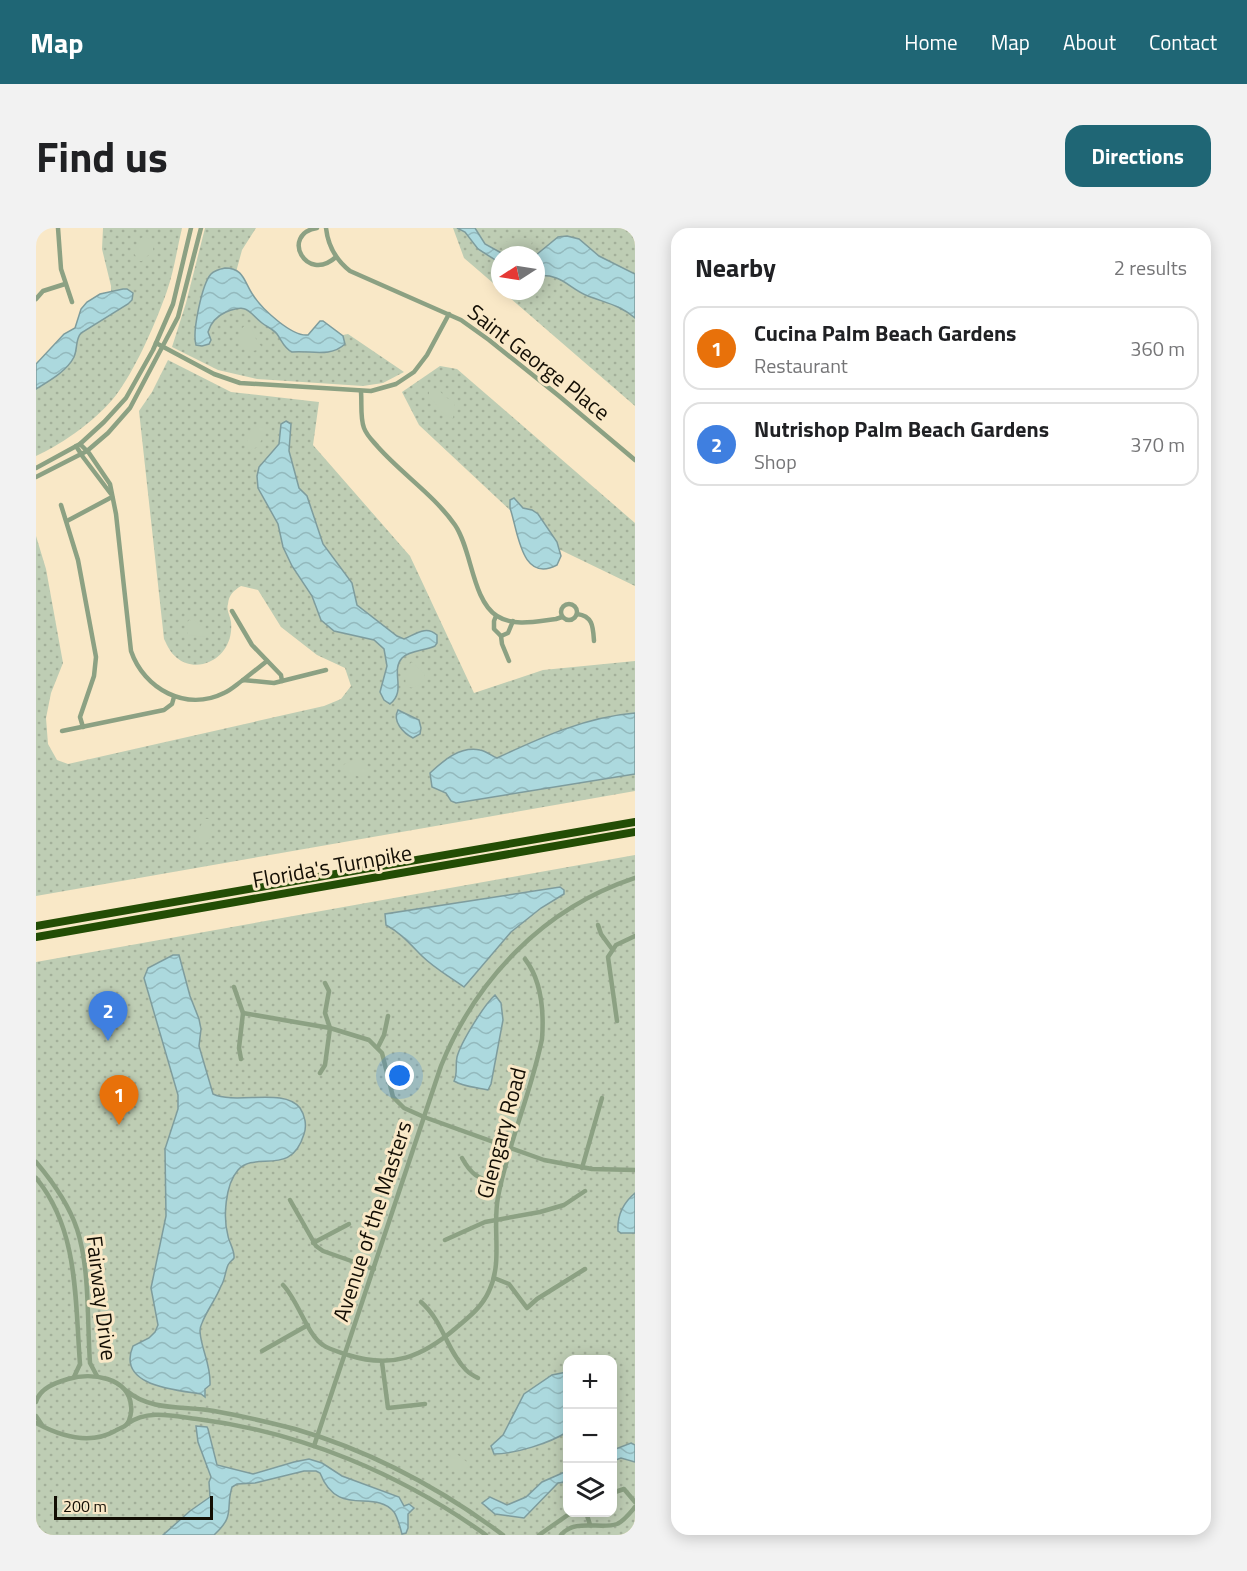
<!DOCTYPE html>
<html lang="en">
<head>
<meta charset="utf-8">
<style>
	:root { --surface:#fff; --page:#f2f2f2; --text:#202124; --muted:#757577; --line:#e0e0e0; --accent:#1f6675 }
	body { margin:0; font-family:"Titillium Web",sans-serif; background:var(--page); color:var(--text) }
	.controls { position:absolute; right:18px; bottom:18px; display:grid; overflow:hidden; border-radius:12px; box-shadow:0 3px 15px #0003 }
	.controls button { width:54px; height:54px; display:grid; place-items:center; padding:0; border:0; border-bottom:2px solid var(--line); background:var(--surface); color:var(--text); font:30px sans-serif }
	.compass { position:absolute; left:455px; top:18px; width:54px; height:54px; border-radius:50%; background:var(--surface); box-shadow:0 3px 15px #0003; rotate:258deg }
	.scale { position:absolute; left:18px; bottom:15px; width:159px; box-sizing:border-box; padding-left:6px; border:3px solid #130e04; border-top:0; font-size:16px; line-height:21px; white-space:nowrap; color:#130e04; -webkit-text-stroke:4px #f9e8c7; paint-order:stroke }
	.you { position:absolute; left:364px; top:848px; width:21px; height:21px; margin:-15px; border:4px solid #fff; border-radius:50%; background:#1a73e8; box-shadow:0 0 0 9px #1a73e833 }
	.badge { display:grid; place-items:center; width:39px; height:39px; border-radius:50%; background:var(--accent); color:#fff; font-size:20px; font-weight:700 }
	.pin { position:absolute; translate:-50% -50px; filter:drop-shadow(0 2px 3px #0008) }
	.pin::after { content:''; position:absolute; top:32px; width:21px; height:18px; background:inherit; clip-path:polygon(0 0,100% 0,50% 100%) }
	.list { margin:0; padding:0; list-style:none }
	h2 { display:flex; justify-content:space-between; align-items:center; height:78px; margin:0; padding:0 24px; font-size:26px }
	h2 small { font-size:20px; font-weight:400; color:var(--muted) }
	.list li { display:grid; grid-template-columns:39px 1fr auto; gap:18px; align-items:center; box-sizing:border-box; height:84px; margin:0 12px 12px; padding:0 12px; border:2px solid var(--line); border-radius:18px }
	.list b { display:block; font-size:22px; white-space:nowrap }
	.list p { margin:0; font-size:20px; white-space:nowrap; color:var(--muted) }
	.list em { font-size:20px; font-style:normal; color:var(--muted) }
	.icon { flex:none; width:33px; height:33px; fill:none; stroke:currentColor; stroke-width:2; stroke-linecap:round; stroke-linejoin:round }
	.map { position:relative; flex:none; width:599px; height:1307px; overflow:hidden; border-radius:18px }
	header { display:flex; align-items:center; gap:36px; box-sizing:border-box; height:84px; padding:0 30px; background:var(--accent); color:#fff }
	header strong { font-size:28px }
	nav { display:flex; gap:33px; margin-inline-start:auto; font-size:21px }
	.intro { display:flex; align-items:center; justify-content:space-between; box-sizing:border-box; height:144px; padding:0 36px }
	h1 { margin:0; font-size:42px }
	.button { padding:15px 27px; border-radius:18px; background:var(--accent); color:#fff; font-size:21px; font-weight:700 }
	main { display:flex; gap:36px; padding:0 36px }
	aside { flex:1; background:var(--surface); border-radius:18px; box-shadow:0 3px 15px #0003 }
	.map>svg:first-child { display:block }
	.grass { fill:url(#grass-dots); fill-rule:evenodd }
	.garden { fill:#becdb4 }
	.water { fill:url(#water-waves); stroke:#7e9c9d; stroke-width:1.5 }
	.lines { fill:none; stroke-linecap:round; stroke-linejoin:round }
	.street { stroke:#8ca183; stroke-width:4.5 }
	.highway { stroke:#234d05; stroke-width:8 }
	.labels { text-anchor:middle; stroke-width:6; stroke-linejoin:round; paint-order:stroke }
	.street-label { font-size:22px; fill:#130e04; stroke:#f9e8c7 }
</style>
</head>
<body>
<header>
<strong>Map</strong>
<nav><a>Home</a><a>Map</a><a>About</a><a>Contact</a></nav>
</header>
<div class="intro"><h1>Find us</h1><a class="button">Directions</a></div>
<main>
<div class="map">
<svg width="599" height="1307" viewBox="0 0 599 1307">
	<defs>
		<pattern id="grass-dots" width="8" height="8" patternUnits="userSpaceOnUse" patternTransform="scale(1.5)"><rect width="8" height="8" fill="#becdb4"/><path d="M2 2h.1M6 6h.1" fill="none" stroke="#a2af99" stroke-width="1.8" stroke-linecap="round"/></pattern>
		<pattern id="water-waves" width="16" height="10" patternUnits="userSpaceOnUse" patternTransform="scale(1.5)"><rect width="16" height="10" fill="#acd9de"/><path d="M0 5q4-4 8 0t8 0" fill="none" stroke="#93b9bd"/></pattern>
	</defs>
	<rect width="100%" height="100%" fill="#f9e8c7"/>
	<g class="grass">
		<path d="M67,0H146C141,21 138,43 131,63C120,94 102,136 83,163C66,188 27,216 0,228V141L75,68V58L66,21Z"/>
		<path d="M169,0H220L206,22L196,59L253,110L282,112L312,106L368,144L347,155L327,158L221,151L182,142L136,119L150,75Z"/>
		<path d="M417,0H599V178L466,63H500V27H464V61L428,30Z"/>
		<path d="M132,132L195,164L283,174L277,217L374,328L438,465L507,442L599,433V563L0,668V308L10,341L27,435L15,465L10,490L12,516L21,532L32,536L288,478L305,471L315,458L309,440L281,427L245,399L222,362L205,358C197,363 193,367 192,376C190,382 194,387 195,394C197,413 187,431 167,436C158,438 148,436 141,430C134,424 132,419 128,411L103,183L116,164Z"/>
		<path d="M404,138L421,141L599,295V358L508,314L383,197L366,164Z"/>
		<path d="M599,627V1307H0V734ZM532,1132H576V1284H532Z"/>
	</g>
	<g class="garden">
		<path d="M108,9C115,9 118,17 117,23L106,33H103L97,24L105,10Z"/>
		<path d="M486,10H491L496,14L493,23H487L480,20L471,23L466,21L469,14Z"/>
		<path d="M210,97H213C219,103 218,112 225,118L224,122L214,123L204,118C201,110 202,102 210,97Z"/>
		<path d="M397,161L403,162L409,169L419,174L417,190C403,188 403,176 393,169V163Z"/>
		<path d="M222,198L229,200L230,203L222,219L213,222L210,217L215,201Z"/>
		<path d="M153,392L159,393L169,401V409L152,407L151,395Z"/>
		<path d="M376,434L389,446C387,456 378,464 370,457C368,451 371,437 376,434Z"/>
		<path d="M319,531L324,532L331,537L333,544L332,547L324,549L308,543L307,537Z"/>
		<path d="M168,591H173C178,600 175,605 172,614L165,616L156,609L164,599Z"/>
		<path d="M415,1227H422L431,1234L433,1239L424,1243L414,1239L411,1232Z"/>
	</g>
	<g class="water">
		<path d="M421,0H439L449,16L469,27H464V35L442,21L429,4Z"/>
		<path d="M531,8L543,11L563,28L599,46V90C584,77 570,75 552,68C532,60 526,45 500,48V27L522,9Z"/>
		<path d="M189,40C208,40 208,54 217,67C226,81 256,109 272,107L284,93H287L307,108L309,116C294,130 274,122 256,124C248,120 246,113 241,106C237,101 231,99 226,95C212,84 213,75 190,84C181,88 175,94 172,104L175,112L173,116L166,118L160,117C156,104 166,56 175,46C179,42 184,41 189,40Z"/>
		<path d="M87,61H91L97,65L96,72L92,76L45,105C39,112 42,120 38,129C31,143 13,153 0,161V136L28,106L39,100L45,81L51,74L64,66Z"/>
		<path d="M250,193L255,196L253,223L263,260L271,268L287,316L316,355L321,377L361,408L368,411C380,406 390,397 401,407V415L399,418C389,423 374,422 366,430C354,443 371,463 354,476L348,472L344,464L351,438L348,421L338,412L298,403L285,392L276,368L256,338L247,319L242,296L222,260L221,248L223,239L243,216L245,196Z"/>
		<path d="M478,270L487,280L496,282L502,286L521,314L525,328L521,337C485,356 482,303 474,280V272Z"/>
		<path d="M362,482L383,492L385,500L384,506L377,510C367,505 356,493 362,482Z"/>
		<path d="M599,485V546L420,575L415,573L410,565L396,559L394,545C408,532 424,518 444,522C450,523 456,528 461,530C506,509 550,489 599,485Z"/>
		<path d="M524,659L528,662V666L505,680L475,704L428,759C414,749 398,740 386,728C374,716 365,705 350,697L349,686Z"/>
		<path d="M137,727H143L154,768L163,791L165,801L163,818L177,866C201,877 248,859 264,880C269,887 271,898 268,906C255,950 220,922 202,942C189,957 187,990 192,1008C193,1014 199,1023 198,1030C196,1033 194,1033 192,1037C189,1044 189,1052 185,1058C180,1071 171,1082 166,1095C165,1097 164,1101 164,1103C165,1122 175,1135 174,1157L169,1161V1169L165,1166C140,1162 80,1158 97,1118L113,1110L119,1104L122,1097L115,1060L130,988L129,921L142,881V867L108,750L112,740Z"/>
		<path d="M459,767L465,775L467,792L455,856L452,862C440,859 428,859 418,853C422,845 419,838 421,829C425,814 448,777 459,767Z"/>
		<path d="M599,965V1005H585L582,1003C581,987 587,975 599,965Z"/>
		<path d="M531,1144V1204C514,1215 479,1226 458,1226L455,1218L467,1207L488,1166L516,1147Z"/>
		<path d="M160,1198L171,1199L172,1201L181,1237L217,1246L258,1234L273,1231L286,1235L306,1248L363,1269L368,1278L373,1276L378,1280L372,1286V1300L370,1305L366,1306C364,1299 362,1290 358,1284C338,1260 302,1291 284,1245L280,1243H268L219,1255L201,1256L196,1259C189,1282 200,1287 178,1307H127L154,1283L174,1269L173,1254L175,1249L162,1214Z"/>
		<path d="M595,1215L599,1217V1234L585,1230L577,1233V1222Z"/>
		<path d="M531,1243V1254L522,1255L488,1290L459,1286L446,1275L454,1269L471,1277L490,1269L506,1254Z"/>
	</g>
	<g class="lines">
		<g class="street">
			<path d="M22,0L25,41L36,74"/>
			<path d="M281,0C244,6 270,56 300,29"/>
			<path d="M290,0C292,18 300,32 314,43L425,92L453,112L523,168L599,232"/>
			<path d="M0,71L7,63L29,56"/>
			<path d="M120,115L178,146L204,155L335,163L360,156L378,144L391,127L413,86"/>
			<path d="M325,164C326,175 324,190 328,200C331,208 337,213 342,219C366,246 398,267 419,297C436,322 436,372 461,388C478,399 502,393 520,391L526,389"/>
			<path d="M44,216L53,225L74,256L80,286L95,423C108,461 150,484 188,465C195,462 201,456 207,452L238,455L290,442"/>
			<path d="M40,218L47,229L75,266"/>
			<path d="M0,240L44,216L68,194L90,170L117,122L137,76L155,0"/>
			<path d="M0,249L51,223L72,205L94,180L142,89L165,0"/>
			<path d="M25,277L42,332L60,429L58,448L44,489L47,499"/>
			<path d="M31,293L76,269"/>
			<circle cx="533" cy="384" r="8"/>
			<path d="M196,383L216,417L245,447L246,453"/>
			<path d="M541,386C557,388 557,399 558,413"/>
			<path d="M460,388L458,393V401L465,408L472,405L477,393"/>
			<path d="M465,408L466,416L473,433"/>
			<path d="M207,452L231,433"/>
			<path d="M26,503L128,482L136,476L138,469"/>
			<path d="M562,697L565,706L576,721"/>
			<path d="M198,759L207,785L203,820L205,831"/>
			<path d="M207,785L294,800L333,812L346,825L357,869L368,880L388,889L508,932L556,941L599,942"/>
			<path d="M581,793L572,729L580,717L599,708"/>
			<path d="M342,819L348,807L352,788"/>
			<path d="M284,845L289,837L294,800L289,785L293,763L289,755"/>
			<path d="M426,930C437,950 444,950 465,957"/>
			<path d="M0,934C16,953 33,977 41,1001C54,1041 51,1093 54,1135L61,1148"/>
			<path d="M546,940L566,870"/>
			<path d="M0,950C43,1002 39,1073 44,1136L38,1149"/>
			<path d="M254,972L280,1018L287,1023L338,1041"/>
			<path d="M409,1012L449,994L504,984L528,977L549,963"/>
			<path d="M277,1015L313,996"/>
			<path d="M458,1050L473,1056L491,1080L501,1071L549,1041"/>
			<path d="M247,1057C262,1072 271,1107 287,1117C294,1122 304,1124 312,1127C356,1141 386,1129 420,1100C433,1089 446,1079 453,1063C467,1034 456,1000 462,969C472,916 495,865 506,811C508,784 506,753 489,731"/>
			<path d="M385,1074C407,1093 411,1123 430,1142C433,1145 438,1148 442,1150"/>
			<path d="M226,1123L272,1097"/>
			<path d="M346,1134L352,1180L389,1176"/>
			<path d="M91,1163C114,1183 149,1178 178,1183C206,1188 232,1194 259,1201C335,1223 404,1260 467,1307"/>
			<path d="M0,1174C4,1160 19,1155 32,1151C55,1144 93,1149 95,1178C96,1183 94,1192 91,1196C89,1199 82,1201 79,1203C54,1217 24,1208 0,1195"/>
			<path d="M0,1188L6,1197"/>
			<path d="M91,1196C112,1181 137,1188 161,1191C265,1204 365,1246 450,1307"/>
			<path d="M278,1218L405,838C440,751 508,680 599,650"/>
			<path d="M576,1265L588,1261L599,1274"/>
			<path d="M550,1284L554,1297"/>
			<path d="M503,1307L536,1284"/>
			<path d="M525,1307C539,1290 565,1302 581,1296C588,1293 594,1285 599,1279"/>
		</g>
		<g class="highway">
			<path d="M0,698L599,594"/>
			<path d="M0,709L599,604"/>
		</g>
	</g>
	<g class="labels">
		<g class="street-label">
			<text transform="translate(503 134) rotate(38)" y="8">Saint George Place</text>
			<text transform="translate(296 638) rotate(-10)" y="8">Florida's Turnpike</text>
			<text transform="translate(465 905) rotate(-75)" y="8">Glengary Road</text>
			<text transform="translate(336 993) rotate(-72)" y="8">Avenue of the Masters</text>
			<text transform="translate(66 1070) rotate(83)" y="8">Fairway Drive</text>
		</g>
	</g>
</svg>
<div class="controls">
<button>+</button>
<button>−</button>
<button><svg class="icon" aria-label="layers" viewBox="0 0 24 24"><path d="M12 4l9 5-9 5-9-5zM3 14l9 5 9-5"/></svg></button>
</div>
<svg class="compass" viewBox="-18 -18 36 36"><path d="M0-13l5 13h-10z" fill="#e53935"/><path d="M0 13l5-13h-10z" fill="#757577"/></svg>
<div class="scale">200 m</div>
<div class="you"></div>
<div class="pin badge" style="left:83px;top:897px;background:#e8710a">1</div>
<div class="pin badge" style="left:72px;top:813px;background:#3f7fe0">2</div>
</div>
<aside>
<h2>Nearby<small>2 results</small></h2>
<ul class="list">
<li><span class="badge" style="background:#e8710a">1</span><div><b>Cucina Palm Beach Gardens</b><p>Restaurant</p></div><em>360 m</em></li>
<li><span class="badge" style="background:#3f7fe0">2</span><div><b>Nutrishop Palm Beach Gardens</b><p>Shop</p></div><em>370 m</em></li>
</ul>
</aside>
</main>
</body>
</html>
